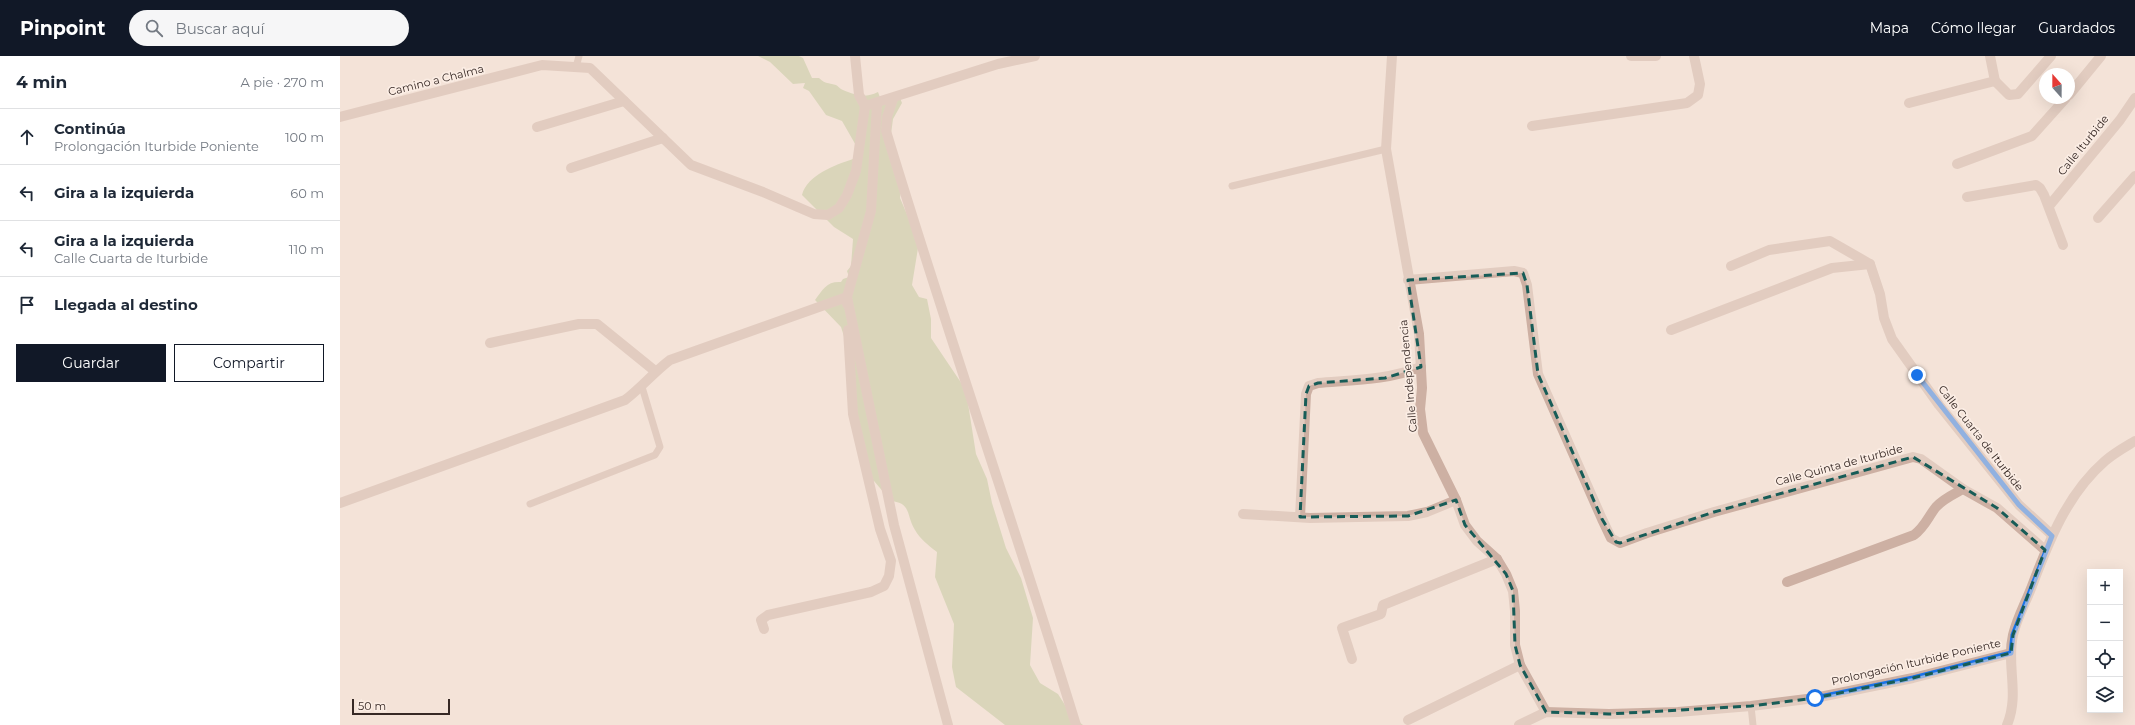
<!DOCTYPE html>
<html lang="es">
<head>
<meta charset="utf-8">
<style>
	:root { --surface:#fff; --page:#f6f6f7; --text:#1f2937; --muted:#747a83; --line:#e0e1e3; --accent:#111827 }
	body { margin:0; font-family:Montserrat,sans-serif; background:var(--page); color:var(--text) }
	.controls { position:absolute; right:12px; bottom:12px; display:grid; overflow:hidden; border-radius:0px; box-shadow:0 4px 16px #0002 }
	.controls button { width:36px; height:36px; display:grid; place-items:center; padding:0; border:0; border-bottom:1px solid var(--line); background:var(--surface); color:var(--text); font:20px sans-serif }
	.compass { position:absolute; left:1699px; top:12px; width:36px; height:36px; border-radius:50%; background:var(--surface); box-shadow:0 4px 16px #0002; rotate:339deg }
	.scale { position:absolute; left:12px; bottom:10px; width:98px; box-sizing:border-box; padding-left:4px; border:2px solid #372925; border-top:0; font-size:11px; line-height:14px; white-space:nowrap; color:#372925; -webkit-text-stroke:3px #fbede4; paint-order:stroke }
	.stop { position:absolute; width:12px; height:12px; margin:-9px; border:3px solid #1a73e8; border-radius:50%; background:#fff }
	.stop.end { background:#1a73e8; border-color:#fff; box-shadow:0 1px 4px #0008 }
	.list { margin:0; padding:0; list-style:none }
	h2 { display:flex; justify-content:space-between; align-items:center; height:52px; margin:0; padding:0 16px; font-size:17px }
	h2 small { font-size:13px; font-weight:400; color:var(--muted) }
	.list li { display:grid; grid-template-columns:26px 1fr auto; gap:12px; align-items:center; box-sizing:border-box; height:56px; padding:0 16px; border-top:1px solid var(--line) }
	.list b { display:block; font-size:15px; white-space:nowrap }
	.list p { margin:0; font-size:13px; white-space:nowrap; color:var(--muted) }
	.list em { font-size:13px; font-style:normal; color:var(--muted) }
	.actions { display:flex; gap:8px; padding:12px 16px }
	.actions a { flex:1; padding:9px 0; border:1px solid var(--accent); border-radius:0px; text-align:center; font-size:14px; color:var(--accent) }
	.actions .main { background:var(--accent); color:#fff }
	.icon { flex:none; width:22px; height:22px; fill:none; stroke:currentColor; stroke-width:2; stroke-linecap:round; stroke-linejoin:round }
	.map { position:relative; flex:none; width:1795px; height:669px; overflow:hidden }
	header { display:flex; align-items:center; gap:24px; box-sizing:border-box; height:56px; padding:0 20px; background:var(--accent); color:#fff }
	header strong { font-size:19px }
	nav { display:flex; gap:22px; margin-inline-start:auto; font-size:14px }
	.search { width:280px; height:36px; background:var(--page); display:flex; align-items:center; gap:10px; box-sizing:border-box; padding:0 14px; border-radius:22px; color:var(--muted); font-size:15px }
	main { display:flex }
	aside { flex:1; background:var(--surface) }
	.map>svg:first-child { display:block }
	.green { fill:#bbc496 }
	.lines { fill:none; stroke-linecap:round; stroke-linejoin:round }
	.lane { stroke:#cdb0a3; stroke-width:7 }
	.street { stroke:#cdb0a3; stroke-width:10 }
	.route { stroke:#1a73e8; stroke-width:5 }
	.marked { fill:none; stroke:#175c57; stroke-width:3; stroke-dasharray:8 5; stroke-linejoin:round }
	.labels { text-anchor:middle; stroke-width:3.5; stroke-linejoin:round; paint-order:stroke }
	.street-label { font-size:11px; fill:#372925; stroke:#fbede4 }
</style>
</head>
<body>
<header>
<strong>Pinpoint</strong>
<div class="search"><svg class="icon" aria-label="search" viewBox="0 0 24 24"><circle cx="10" cy="10" r="6"/><path d="M15 15l6 6"/></svg>Buscar aquí</div>
<nav><a>Mapa</a><a>Cómo llegar</a><a>Guardados</a></nav>
</header>
<main>
<aside>
<h2>4 min<small>A pie · 270 m</small></h2>
<ul class="list">
<li><svg class="icon" aria-label="ahead" viewBox="0 0 24 24"><path d="M12 20V5M6 11l6-6 6 6"/></svg><div><b>Continúa</b><p>Prolongación Iturbide Poniente</p></div><em>100 m</em></li>
<li><svg class="icon" aria-label="left" viewBox="0 0 24 24"><path d="M17 20v-9H6M10 6l-5 5 5 5"/></svg><div><b>Gira a la izquierda</b></div><em>60 m</em></li>
<li><svg class="icon" aria-label="left" viewBox="0 0 24 24"><path d="M17 20v-9H6M10 6l-5 5 5 5"/></svg><div><b>Gira a la izquierda</b><p>Calle Cuarta de Iturbide</p></div><em>110 m</em></li>
<li><svg class="icon" aria-label="arrive" viewBox="0 0 24 24"><path d="M6 21V4h12l-3 4 3 4H6"/></svg><div><b>Llegada al destino</b></div></li>
</ul>
<div class="actions"><a class="main">Guardar</a><a>Compartir</a></div>
</aside>
<div class="map">
<svg width="1795" height="669" viewBox="0 0 1795 669">
	<rect width="100%" height="100%" fill="#f4e3d8"/>
	<path class="green" d="M418,0H459L463,2L472,22H479C487,29 487,26 496,29C498,30 500,33 503,34C517,40 525,42 538,36L541,44L560,42L562,47L553,63L551,78L561,135L560,142L579,186L572,229L579,241L587,243L591,263V282L622,328L627,341L636,398L647,423L652,447L666,492L681,522L693,562L690,609L700,627L718,638L732,660L743,669H665L616,631L612,611L614,568L595,521L597,496C588,489 580,483 575,474C566,460 572,447 551,445L534,425L529,427L524,416L509,296L501,271L475,244C483,233 487,225 501,226L503,223L509,221L507,215L511,210L513,183L494,171L462,139C467,119 495,109 513,103L518,93L502,65L486,59L469,35L463,32L465,27L453,28L430,6Z"/>
	<g class="lines">
		<g class="lane">
			<path d="M236,11L239,0"/>
			<path d="M892,130L1046,93"/>
			<path d="M190,448L315,399L320,391L302,331"/>
			<path d="M1411,650L1413,669"/>
		</g>
		<g class="street">
			<path d="M515,0L519,39L525,50"/>
			<path d="M1052,0L1046,93L1079,278L1082,332L1080,353L1083,377L1116,444L1125,469L1137,485L1157,503L1166,518L1173,535L1175,555V589L1180,609L1206,656"/>
			<path d="M1291,0H1316"/>
			<path d="M1655,25L1669,39L1678,38L1711,0"/>
			<path d="M1729,39L1761,0"/>
			<path d="M553,43L547,61L546,75C606,274 675,470 736,669"/>
			<path d="M1569,47L1655,25L1650,0"/>
			<path d="M0,61L202,9L250,12L351,109L423,136L474,158L488,159L499,152L507,139L516,115L525,50L658,8L695,0"/>
			<path d="M1192,70L1347,47L1358,39L1360,28L1354,0"/>
			<path d="M197,71L284,45"/>
			<path d="M1617,108L1692,80L1726,42"/>
			<path d="M231,112L323,82"/>
			<path d="M1627,141L1696,129L1700,132L1704,139L1723,189"/>
			<path d="M1709,150L1780,64L1795,42"/>
			<path d="M1758,162L1795,120"/>
			<path d="M1391,210L1429,194L1490,185L1530,208L1540,238L1544,262L1552,283L1599,349L1679,449L1712,479"/>
			<path d="M1068,224L1174,215L1183,217L1187,229L1198,318L1262,463L1271,482L1280,487L1307,477L1374,456L1573,401L1581,403L1623,433L1657,452L1705,494"/>
			<path d="M507,248V241L531,155L537,48"/>
			<path d="M1331,274L1492,212L1530,208"/>
			<path d="M150,287L239,268H257L315,315"/>
			<path d="M0,447L285,344C301,332 314,316 330,304L507,241L554,469L608,669"/>
			<path d="M903,458L970,462L1068,460L1087,456L1116,444"/>
			<path d="M960,461L966,338L969,330L978,327C1013,324 1048,324 1081,311"/>
			<path d="M1447,526L1574,479C1585,471 1588,461 1596,451C1603,443 1614,438 1623,433"/>
			<path d="M424,573L421,564L428,559L531,536L544,530L549,520L551,505L540,473L513,358L508,274"/>
			<path d="M1012,603L1002,572L1041,558L1043,549L1157,503"/>
			<path d="M1068,664L1180,609"/>
			<path d="M1179,669L1206,656L1269,658L1338,656L1411,650L1475,642L1573,622L1671,597"/>
			<path d="M1667,669C1680,638 1666,609 1673,579C1677,562 1686,546 1692,530C1709,485 1727,438 1765,405C1774,397 1785,391 1795,385"/>
		</g>
	</g>
	<g class="lines">
		<path class="route" d="M1475,642L1573,622L1671,597L1673,579L1712,480L1679,449L1577,319"/>
	</g>
	<path d="M0 0H1795V669H0ZM1183,217L1187,229L1198,318L1262,463L1276,486L1280,487L1374,456L1573,401L1657,452L1705,494L1673,579L1671,597L1573,622L1475,642L1411,650L1269,658L1206,656L1180,609L1175,589L1173,535L1166,518L1125,469L1116,444L1068,460L960,461L966,338L969,330L978,327L1045,322L1081,311L1068,224Z" fill="#f4e3d8" fill-opacity=".55" fill-rule="evenodd"/>
	<path class="marked" d="M1183,217L1187,229L1198,318L1262,463L1276,486L1280,487L1374,456L1573,401L1657,452L1705,494L1673,579L1671,597L1573,622L1475,642L1411,650L1269,658L1206,656L1180,609L1175,589L1173,535L1166,518L1125,469L1116,444L1068,460L960,461L966,338L969,330L978,327L1045,322L1081,311L1068,224Z"/>
	<g class="labels">
		<g class="street-label">
			<text transform="translate(96 24) rotate(-14)" y="4">Camino a Chalma</text>
			<text transform="translate(1743 89) rotate(-51)" y="4">Calle Iturbide</text>
			<text transform="translate(1068 320) rotate(-95)" y="4">Calle Independencia</text>
			<text transform="translate(1641 382) rotate(52)" y="4">Calle Cuarta de Iturbide</text>
			<text transform="translate(1499 409) rotate(-15)" y="4">Calle Quinta de Iturbide</text>
			<text transform="translate(1576 606) rotate(-13)" y="4">Prolongación Iturbide Poniente</text>
		</g>
	</g>
</svg>
<div class="controls">
<button>+</button>
<button>−</button>
<button><svg class="icon" aria-label="locate" viewBox="0 0 24 24"><circle cx="12" cy="12" r="6"/><path d="M12 2v4M12 18v4M2 12h4M18 12h4"/></svg></button>
<button><svg class="icon" aria-label="layers" viewBox="0 0 24 24"><path d="M12 4l9 5-9 5-9-5zM3 14l9 5 9-5"/></svg></button>
</div>
<svg class="compass" viewBox="-18 -18 36 36"><path d="M0-13l5 13h-10z" fill="#e53935"/><path d="M0 13l5-13h-10z" fill="#747a83"/></svg>
<div class="scale">50 m</div>
<div class="stop" style="left:1475px;top:642px"></div>
<div class="stop end" style="left:1577px;top:319px"></div>
</div>
</main>
</body>
</html>
